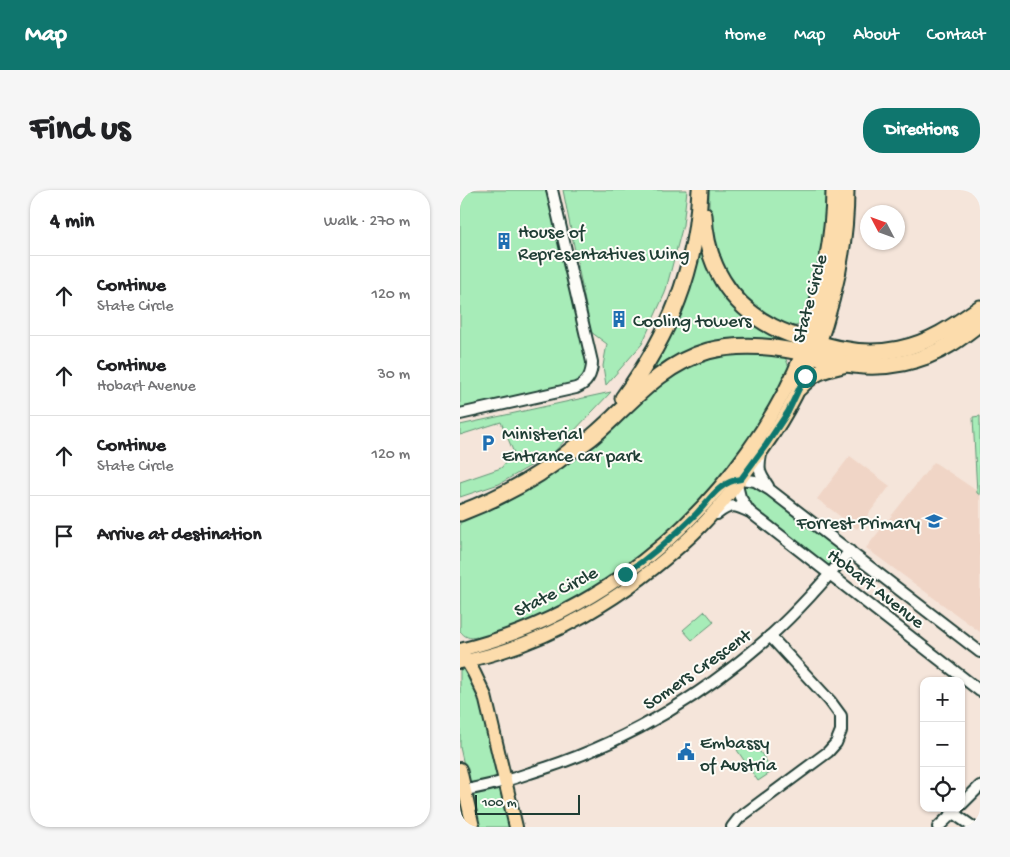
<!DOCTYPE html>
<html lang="en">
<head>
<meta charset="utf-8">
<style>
	:root { --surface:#fff; --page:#f6f6f6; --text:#202124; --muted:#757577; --line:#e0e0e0; --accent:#0f766e }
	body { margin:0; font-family:"Gochi Hand",sans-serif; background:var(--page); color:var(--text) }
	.controls { position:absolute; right:15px; bottom:15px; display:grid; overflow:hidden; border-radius:10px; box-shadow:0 1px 4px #0004 }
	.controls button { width:45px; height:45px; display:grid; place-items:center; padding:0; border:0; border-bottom:1px solid var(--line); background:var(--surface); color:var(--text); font:25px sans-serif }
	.compass { position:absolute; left:400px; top:15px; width:45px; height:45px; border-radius:50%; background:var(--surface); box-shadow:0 1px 4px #0004; rotate:311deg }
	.scale { position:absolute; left:15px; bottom:12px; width:105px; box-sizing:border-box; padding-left:5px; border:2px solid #1f3d34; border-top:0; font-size:14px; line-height:18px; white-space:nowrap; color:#1f3d34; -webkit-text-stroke:4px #fdfcf7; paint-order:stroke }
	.stop { position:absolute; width:15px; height:15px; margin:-11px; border:4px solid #0f766e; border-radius:50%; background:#fff }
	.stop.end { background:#0f766e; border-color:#fff; box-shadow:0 1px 5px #0008 }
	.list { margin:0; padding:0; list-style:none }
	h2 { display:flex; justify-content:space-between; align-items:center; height:65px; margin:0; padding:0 20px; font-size:21px }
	h2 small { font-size:16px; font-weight:400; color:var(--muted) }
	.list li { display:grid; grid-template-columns:32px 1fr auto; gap:15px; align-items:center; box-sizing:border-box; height:80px; padding:0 20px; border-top:1px solid var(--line) }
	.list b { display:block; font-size:19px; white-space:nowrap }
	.list p { margin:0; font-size:16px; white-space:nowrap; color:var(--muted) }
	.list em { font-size:16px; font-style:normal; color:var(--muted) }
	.icon { flex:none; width:28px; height:28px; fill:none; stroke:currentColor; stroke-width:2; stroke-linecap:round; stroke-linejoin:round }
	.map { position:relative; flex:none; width:520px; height:637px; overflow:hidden; border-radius:20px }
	header { display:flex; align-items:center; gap:30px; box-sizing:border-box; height:70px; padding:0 25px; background:var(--accent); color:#fff }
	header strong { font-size:24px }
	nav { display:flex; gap:28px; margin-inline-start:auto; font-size:18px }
	.intro { display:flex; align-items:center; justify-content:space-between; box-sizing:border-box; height:120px; padding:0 30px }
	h1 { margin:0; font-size:35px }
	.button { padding:12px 22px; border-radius:20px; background:var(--accent); color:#fff; font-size:18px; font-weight:700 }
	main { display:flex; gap:30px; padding:0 30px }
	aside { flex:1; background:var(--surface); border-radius:20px; box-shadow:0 1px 4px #0004 }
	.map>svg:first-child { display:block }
	.built { fill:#f0d5c6 }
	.green { fill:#a7ecb8; stroke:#639476 }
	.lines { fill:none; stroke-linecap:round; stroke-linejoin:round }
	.minor-casing { stroke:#1f3d34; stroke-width:14 }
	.major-casing { stroke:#1f3d34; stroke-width:16 }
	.highway-casing { stroke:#1f3d34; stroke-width:19 }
	.minor { stroke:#fdfcf7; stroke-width:10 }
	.major { stroke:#fcdcac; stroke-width:12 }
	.highway { stroke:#fcdcac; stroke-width:15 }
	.route { stroke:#0f766e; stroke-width:6 }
	.labels { text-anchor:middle; stroke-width:4; stroke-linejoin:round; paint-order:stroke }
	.poi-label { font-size:19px; fill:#1f3d34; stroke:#fdfcf7; text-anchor:start }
	.street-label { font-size:19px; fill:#1f3d34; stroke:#fdfcf7 }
</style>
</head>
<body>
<header>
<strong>Map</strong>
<nav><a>Home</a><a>Map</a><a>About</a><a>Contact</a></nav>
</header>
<div class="intro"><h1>Find us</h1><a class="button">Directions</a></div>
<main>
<aside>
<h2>4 min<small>Walk · 270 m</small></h2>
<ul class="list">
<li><svg class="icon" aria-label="ahead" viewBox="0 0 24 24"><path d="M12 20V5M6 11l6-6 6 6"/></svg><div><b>Continue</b><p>State Circle</p></div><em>120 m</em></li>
<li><svg class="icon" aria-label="ahead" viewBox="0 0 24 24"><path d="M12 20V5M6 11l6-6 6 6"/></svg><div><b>Continue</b><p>Hobart Avenue</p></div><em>30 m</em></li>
<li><svg class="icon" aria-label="ahead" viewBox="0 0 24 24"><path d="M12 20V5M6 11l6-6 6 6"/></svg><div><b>Continue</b><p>State Circle</p></div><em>120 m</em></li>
<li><svg class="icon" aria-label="arrive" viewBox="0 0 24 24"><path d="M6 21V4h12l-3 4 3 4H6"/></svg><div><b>Arrive at destination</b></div></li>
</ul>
</aside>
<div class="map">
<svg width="520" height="637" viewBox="0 0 520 637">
	<rect width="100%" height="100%" fill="#f5e5da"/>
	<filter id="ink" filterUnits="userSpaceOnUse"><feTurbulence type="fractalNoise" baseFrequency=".02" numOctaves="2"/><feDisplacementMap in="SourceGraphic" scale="10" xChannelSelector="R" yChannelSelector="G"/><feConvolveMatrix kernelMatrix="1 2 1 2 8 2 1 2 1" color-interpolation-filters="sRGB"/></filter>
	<g filter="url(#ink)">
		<g class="built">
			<path d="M390,266L430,296L397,339L357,309Z"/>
			<path d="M474,272L520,303V442L406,358Z"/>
		</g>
		<g class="green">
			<path d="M0,0H92L132,172L127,190L0,220Z"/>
			<path d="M103,0H227L223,35L205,103L182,154L146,195L143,176L147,154L131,142Z"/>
			<path d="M249,0H368L364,52L353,108L346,132L330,138L305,126L276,101L259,71L249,31Z"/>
			<path d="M240,44L258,91L333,150L331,155L282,152L184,194Z"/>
			<path d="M308,162L325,167L329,177L327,185L303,228L263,284L224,328L180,366L128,402L67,433L18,449L17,447C9,449 5,447 0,441V330C38,318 72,298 104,275L210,183L252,165Z"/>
			<path d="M151,202L93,263L39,294L0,307V292L41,278L54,263L41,232L0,245V235Z"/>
			<path d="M520,226V305L517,303L513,227Z"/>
			<path d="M286,292L299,295L379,358C382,365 376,369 372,374L368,375L294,320L280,300Z"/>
			<path d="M245,421L254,432L232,450L223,440Z"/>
			<path d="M6,479L19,503L38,583L35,588L12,593L9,592L7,589L0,557V480Z"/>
			<path d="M292,550L313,581L298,591L277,560Z"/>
			<path d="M38,598L42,600L51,637H18L12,605L14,604Z"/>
		</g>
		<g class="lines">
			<g class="minor-casing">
				<g id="minor">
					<path d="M0,224L116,198C128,193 132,184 132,172L92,0"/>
					<path d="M301,264C298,280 299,283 308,296"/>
					<path d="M281,289L295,291L310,300L520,462"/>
					<path d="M277,295L280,307L289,321"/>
					<path d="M257,324C271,313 275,315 290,322L520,501"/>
					<path d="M0,601C24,597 47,591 70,583C159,556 239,509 309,447C338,421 364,391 390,361"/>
					<path d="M501,615L520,596"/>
					<path d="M493,623L513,637"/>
					<path d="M272,637L279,628L368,562L376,553L381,541V526L370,511L310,446"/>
					<path d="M478,637L498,618"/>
				</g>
			</g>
			<g class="major-casing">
				<g id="major">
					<path d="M0,460C116,432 218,359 287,262C309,231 328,199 342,163"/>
					<path d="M3,464L14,483L25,506L56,637"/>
					<path d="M0,472C88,455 169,405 233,344C255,323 274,299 292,274C317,241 339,205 353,165"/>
					<path d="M0,579L13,637"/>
				</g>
			</g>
			<g class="highway-casing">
				<g id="highway">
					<path d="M244,25C246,74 269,114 313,137C323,142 334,146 345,149C375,160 406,166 439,159C470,153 494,136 520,118"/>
					<path d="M343,159C361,111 374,52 374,0"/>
					<path d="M355,162C374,110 386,55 386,0"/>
					<path d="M339,198C355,181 362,180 383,175"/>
					<path d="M163,208C210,144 236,81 240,0"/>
					<path d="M108,263C126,254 139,241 153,228C181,201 209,172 248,161C283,152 319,157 353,165C367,169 380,174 394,175C426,179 462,172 489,155C500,149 510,140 520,133"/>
					<path d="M0,323C42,307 81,286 115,257"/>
				</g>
			</g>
			<use href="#minor" class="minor"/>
			<use href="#major" class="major"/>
			<use href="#highway" class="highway"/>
		</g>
	</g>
	<g class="lines" filter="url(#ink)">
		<path class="route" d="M165,384C191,366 214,346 236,324C244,316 251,305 260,298C266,293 273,290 281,289L306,255L328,222L345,186"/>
	</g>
	<defs>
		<g id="building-bare" transform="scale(1.35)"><path d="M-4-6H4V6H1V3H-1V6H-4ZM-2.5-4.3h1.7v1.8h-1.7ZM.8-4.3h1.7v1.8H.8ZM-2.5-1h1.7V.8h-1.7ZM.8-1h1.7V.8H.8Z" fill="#1f6fb2" stroke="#fdfcf7" stroke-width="2.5" paint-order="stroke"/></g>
		<g id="parking-bare" transform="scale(1.35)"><path d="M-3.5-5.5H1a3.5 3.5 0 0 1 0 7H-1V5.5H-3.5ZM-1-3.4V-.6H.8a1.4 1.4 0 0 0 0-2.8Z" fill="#1f6fb2" stroke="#fdfcf7" stroke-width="2.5" paint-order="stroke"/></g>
		<g id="school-bare" transform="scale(1.35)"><path d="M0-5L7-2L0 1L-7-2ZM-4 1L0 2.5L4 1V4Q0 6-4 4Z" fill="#1f6fb2" stroke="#fdfcf7" stroke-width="2.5" paint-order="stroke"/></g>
		<g id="civic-bare" transform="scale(1.35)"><path d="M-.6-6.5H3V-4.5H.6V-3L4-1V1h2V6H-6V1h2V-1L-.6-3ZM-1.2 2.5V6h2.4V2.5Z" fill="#1f6fb2" stroke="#fdfcf7" stroke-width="2.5" paint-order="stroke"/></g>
	</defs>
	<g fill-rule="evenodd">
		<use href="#building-bare" x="44" y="51"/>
		<use href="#building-bare" x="159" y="129"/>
		<use href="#parking-bare" x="28" y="253"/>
		<use href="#school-bare" x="474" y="331"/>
		<use href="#civic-bare" x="226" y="562"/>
	</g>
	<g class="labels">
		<g class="poi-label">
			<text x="58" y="47">House of<tspan x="58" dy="22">Representatives Wing</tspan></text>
			<text x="173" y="136">Cooling towers</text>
			<text x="42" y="249">Ministerial<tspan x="42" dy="22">Entrance car park</tspan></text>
			<text x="460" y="338" text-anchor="end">Forrest Primary</text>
			<text x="240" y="558">Embassy<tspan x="240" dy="22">of Austria</tspan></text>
		</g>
		<g class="street-label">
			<text transform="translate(348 108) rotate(-75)" y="7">State Circle</text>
			<text transform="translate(417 397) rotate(38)" y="7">Hobart Avenue</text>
			<text transform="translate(95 400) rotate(-27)" y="7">State Circle</text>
			<text transform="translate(236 478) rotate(-35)" y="7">Somers Crescent</text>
		</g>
	</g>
</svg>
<div class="controls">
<button>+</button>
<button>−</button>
<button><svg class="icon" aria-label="locate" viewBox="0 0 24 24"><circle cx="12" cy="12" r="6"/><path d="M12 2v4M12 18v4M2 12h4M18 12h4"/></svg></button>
</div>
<svg class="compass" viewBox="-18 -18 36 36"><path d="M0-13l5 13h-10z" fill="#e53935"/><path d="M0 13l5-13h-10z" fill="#757577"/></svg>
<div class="scale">100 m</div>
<div class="stop" style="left:345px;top:186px"></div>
<div class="stop end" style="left:165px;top:384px"></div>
</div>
</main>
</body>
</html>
